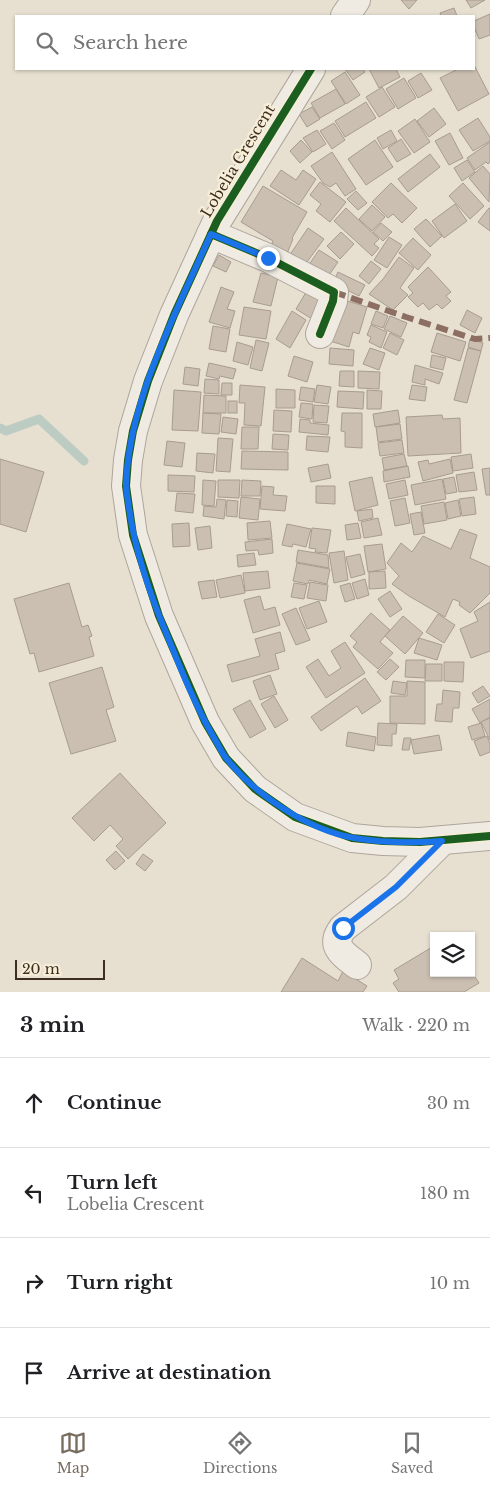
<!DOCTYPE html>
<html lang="en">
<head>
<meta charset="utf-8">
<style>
	:root { --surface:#fff; --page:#f6f6f6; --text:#202124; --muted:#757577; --line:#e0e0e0; --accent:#786c5e }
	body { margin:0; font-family:"Libre Baskerville",serif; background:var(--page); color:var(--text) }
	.controls { position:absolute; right:15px; bottom:15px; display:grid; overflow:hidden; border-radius:0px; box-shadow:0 1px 4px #0004 }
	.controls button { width:45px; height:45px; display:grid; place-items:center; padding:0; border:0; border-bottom:1px solid var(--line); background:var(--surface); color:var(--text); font:25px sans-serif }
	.scale { position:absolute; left:15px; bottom:12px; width:90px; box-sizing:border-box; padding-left:5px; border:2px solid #3d2e20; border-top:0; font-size:14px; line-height:18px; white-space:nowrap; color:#3d2e20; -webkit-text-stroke:4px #f7eed8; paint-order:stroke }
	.stop { position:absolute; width:15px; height:15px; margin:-11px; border:4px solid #1a73e8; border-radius:50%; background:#fff }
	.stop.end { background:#1a73e8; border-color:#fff; box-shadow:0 1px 5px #0008 }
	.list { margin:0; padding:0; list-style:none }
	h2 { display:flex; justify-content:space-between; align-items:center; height:65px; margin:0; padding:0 20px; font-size:21px }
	h2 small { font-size:16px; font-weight:400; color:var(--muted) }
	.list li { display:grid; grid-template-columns:32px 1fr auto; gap:15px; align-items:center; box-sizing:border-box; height:90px; padding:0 20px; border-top:1px solid var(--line) }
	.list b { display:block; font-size:19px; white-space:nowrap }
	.list p { margin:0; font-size:16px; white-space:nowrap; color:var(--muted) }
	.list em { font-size:16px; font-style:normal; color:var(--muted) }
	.icon { flex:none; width:28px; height:28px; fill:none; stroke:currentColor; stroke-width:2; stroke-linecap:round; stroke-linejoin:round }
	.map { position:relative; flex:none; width:490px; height:992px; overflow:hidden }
	.search { position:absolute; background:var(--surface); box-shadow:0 1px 4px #0004; left:15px; right:15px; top:15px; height:55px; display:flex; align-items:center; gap:12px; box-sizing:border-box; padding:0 18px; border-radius:0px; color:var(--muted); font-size:19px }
	.sheet { height:425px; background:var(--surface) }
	nav { display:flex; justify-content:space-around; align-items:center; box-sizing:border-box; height:70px; border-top:1px solid var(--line); background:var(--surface); font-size:14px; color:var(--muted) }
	nav a { display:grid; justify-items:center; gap:2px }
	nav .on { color:var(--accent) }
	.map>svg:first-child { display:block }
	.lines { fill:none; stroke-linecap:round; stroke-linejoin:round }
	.stream { stroke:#bcccc2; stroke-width:9 }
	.building { fill:#cbbfb2; stroke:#a89c90 }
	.minor-casing { stroke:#ada599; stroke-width:30 }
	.minor { stroke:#efebe3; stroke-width:28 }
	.quiet { stroke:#8d6e63; stroke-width:6; stroke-dasharray:12 6; stroke-linecap:butt }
	.cycleway-casing { stroke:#f7eed8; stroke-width:11 }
	.cycleway { stroke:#1b5e20; stroke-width:8 }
	.route { stroke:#1a73e8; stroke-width:6 }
	.labels { text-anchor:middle; stroke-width:4.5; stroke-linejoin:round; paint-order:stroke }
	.street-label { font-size:15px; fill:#3d2e20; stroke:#f7eed8 }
</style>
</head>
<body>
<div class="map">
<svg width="490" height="992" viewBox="0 0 490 992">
	<rect width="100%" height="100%" fill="#e7e0d1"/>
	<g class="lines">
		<path class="stream" d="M0,428L6,431L39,419L84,461"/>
	</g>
	<g class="building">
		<path d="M401,0H417L409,9Z"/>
		<path d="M466,0H485L471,8Z"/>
		<path d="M454,8L457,16H441L440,13Z"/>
		<path d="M490,14V35L479,39L474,27V21Z"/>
		<path d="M474,65L489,94L458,111L440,78L458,69H474Z"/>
		<path d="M345,69H363L365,72L353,80Z"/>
		<path d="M369,69H396L400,77L379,88Z"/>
		<path d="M345,72L360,95L346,104L331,81Z"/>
		<path d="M421,73L432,90L418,98L408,81Z"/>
		<path d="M404,78L416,98L398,109L386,89Z"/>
		<path d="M382,87L395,107L379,117L366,97Z"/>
		<path d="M336,89L345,104L320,118L311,103Z"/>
		<path d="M366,102L376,118L345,137L335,121Z"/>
		<path d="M312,107L320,119L307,127L299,114Z"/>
		<path d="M434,108L446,124L429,137L417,121Z"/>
		<path d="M478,118L490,137V141L473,151L459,130Z"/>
		<path d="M415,119L430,142L414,153L398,131Z"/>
		<path d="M334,123L345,140L332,149L320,131Z"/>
		<path d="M317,130L326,144L313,152L303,138Z"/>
		<path d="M391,130L397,141L383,149L377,138Z"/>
		<path d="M450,133L463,158L449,165L435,141Z"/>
		<path d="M401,139L411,154L397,162L388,148Z"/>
		<path d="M301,140L312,152L300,163L290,151Z"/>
		<path d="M375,140L393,167L366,185L348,159Z"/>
		<path d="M490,142V162L488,164L486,162L475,170L467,158Z"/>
		<path d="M332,152L356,189L345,196L336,183L330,187L323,183L311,166Z"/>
		<path d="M430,154L440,167L408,192L398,179Z"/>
		<path d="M467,160L475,172L462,181L454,168Z"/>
		<path d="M483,166L490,174L489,202L469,178Z"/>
		<path d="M281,170L296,180L303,170L316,179L299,205L270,186Z"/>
		<path d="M320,182L346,202L330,222L316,211L321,204L310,195Z"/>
		<path d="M391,183L417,208L402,223L393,214L388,218L372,202Z"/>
		<path d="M463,183L484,206L470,219L449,196Z"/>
		<path d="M263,186L307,212L292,238L293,239L284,261L268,254L273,241L241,222Z"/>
		<path d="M356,191L367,203L358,210L347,199Z"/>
		<path d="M455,204L467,221L444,238L432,221Z"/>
		<path d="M372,205L385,217L372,231L359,219Z"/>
		<path d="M346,208L379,239L374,244L379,248L372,256L334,221Z"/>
		<path d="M489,208H490V231L478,222Z"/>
		<path d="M426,219L442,236L430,247L414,229Z"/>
		<path d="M381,223L392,232L383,241L373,232Z"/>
		<path d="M308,228L324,239L304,266L289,256Z"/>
		<path d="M341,232L354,244L340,259L327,246Z"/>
		<path d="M389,237L402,245L387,268L374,260Z"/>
		<path d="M413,238L431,255L418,270L399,253Z"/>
		<path d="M319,250L338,262L327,278L308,266Z"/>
		<path d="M219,255L231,262L226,272L213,266Z"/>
		<path d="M399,257L414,268L400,288L408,295L393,310L369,294L383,279Z"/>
		<path d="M371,261L381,269L369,284L359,276Z"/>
		<path d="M428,267L451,292L446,296L451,301L442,309L437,304L429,310L423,303L418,307L408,297L413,293L408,287Z"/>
		<path d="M338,272L365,285L359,296L333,283Z"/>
		<path d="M261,273L278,277L271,306L253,302Z"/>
		<path d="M221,287L234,292L227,309L235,311L230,328L209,322Z"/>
		<path d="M308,289L324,299L312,319L296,309Z"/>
		<path d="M344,300L367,307L359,334L353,332L349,347L327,340Z"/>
		<path d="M244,307L271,311L266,339L239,335Z"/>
		<path d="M467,310L482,318L475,333L460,325Z"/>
		<path d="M292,311L306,320L290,348L276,339Z"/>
		<path d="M376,311L388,316L383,328L371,324Z"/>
		<path d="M390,316L407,323L401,337L384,329Z"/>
		<path d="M371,325L387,332L381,348L369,342L371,337L367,335Z"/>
		<path d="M213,326L230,329L226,352L209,349Z"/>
		<path d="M390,333L404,340L397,355L383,348Z"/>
		<path d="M437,333L466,342L460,361L431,352Z"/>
		<path d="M470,339L483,343L481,351L468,347Z"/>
		<path d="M256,340L269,343L262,371L250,368Z"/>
		<path d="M237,342L253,347L248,365L233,361Z"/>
		<path d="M330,348L354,350L353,366L329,364Z"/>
		<path d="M370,348L385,353L379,370L363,364Z"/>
		<path d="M468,348L481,351L467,403L454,400Z"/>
		<path d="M432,355L446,358L443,370L430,367Z"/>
		<path d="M294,356L313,362L307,382L288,376Z"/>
		<path d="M209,363L236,369L233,379L220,376L219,379L206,376Z"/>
		<path d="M415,365L443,373L439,384L425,379V385L412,382Z"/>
		<path d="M185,367L200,369L198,386L183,384Z"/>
		<path d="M340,371H354V387L339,386Z"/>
		<path d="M358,371L380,372L379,389L358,388Z"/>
		<path d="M205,379L219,380V394L204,393Z"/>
		<path d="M222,383H232V395H221Z"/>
		<path d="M240,385L265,387L261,426L244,425L245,403H239Z"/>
		<path d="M317,385L331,387L328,404L314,402Z"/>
		<path d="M412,385L427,387L425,401L409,399Z"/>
		<path d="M301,387L315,389L313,402L299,400Z"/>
		<path d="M276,389L295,390V408H276Z"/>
		<path d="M174,390L201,392L198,431L172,430Z"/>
		<path d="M367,390L382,391L381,409H367Z"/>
		<path d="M338,391L364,392L363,409L337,407Z"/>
		<path d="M204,395L226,396V413H203Z"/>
		<rect x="228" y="401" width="9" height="12"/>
		<path d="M301,403L313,404L312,419L299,417Z"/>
		<path d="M314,405L329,406L327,423L313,422Z"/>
		<path d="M274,410L292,411L291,432L273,431Z"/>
		<path d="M398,410L400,423L375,427L373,414Z"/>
		<path d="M203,413L221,414L219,434L202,433Z"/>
		<path d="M342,413H362V448L345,447V432L341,431Z"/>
		<path d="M442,415L443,419L460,418L461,453L408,456L406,417Z"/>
		<path d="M223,417L238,419L236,434L221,432Z"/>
		<path d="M300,419L310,420V423L329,425L328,435L299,432Z"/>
		<path d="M400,424L402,439L378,442L376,427Z"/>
		<path d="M242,427H259L258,449H241Z"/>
		<path d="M273,434L289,435L288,450L272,449Z"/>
		<path d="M307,436L330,437L328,452L306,450Z"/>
		<path d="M218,438L233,439L230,472L216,471Z"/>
		<path d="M402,440L404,453L380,456L378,443Z"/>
		<path d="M167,441L185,443L182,467L164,465Z"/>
		<path d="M242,451L288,452V470L241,469Z"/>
		<path d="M197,453L215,454L213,473L196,471Z"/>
		<path d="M404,454L407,466L384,470L382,458Z"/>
		<path d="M471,454L473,468L453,471L451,457Z"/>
		<path d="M0,459L44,472L26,532L0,524Z"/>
		<path d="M450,459L453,473L423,481L418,462L428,460L429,464Z"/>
		<path d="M328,464L331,478L311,482L308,468Z"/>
		<path d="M408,466L410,477L384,482L383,471Z"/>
		<path d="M490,468V495H486L482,469Z"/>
		<path d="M474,472L477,490L459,492L456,475Z"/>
		<path d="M168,475L195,476L194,492L168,491Z"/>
		<path d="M372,477L378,505L355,511L349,482Z"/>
		<path d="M454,477L457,492L446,494L443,479Z"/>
		<path d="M442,479L446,499L415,505L411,485Z"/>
		<path d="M203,480L216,481L214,506L202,505Z"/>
		<path d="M218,480H240L239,498L218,497Z"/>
		<path d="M242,480L261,481L260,496H241Z"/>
		<path d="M405,480L408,495L389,499L386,484Z"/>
		<path d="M262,486L274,487L273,495L287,496L285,511L260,509Z"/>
		<path d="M316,486H335V504L316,503Z"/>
		<path d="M177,493L195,494L193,513L175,511Z"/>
		<path d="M241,497L260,499L258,520L239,518Z"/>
		<path d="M474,497L476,514L462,516L459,499Z"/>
		<path d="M405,498L410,523L395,526L390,501Z"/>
		<path d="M217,499L226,500L224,519L203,516L204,506L216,507Z"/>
		<path d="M227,500L238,501L237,517L226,516Z"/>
		<path d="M458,500L461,516L448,519L445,503Z"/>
		<path d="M444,502L447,520L424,524L421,506Z"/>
		<path d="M372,509L373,518L359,521L357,511Z"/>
		<path d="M421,512L425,533L414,535L410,514Z"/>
		<path d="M378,518L382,535L364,538L361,522Z"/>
		<path d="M270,521L272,538L248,540L247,523Z"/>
		<path d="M189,523L190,546L173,547L172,524Z"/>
		<path d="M358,523L361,538L347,540L345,525Z"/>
		<path d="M287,524L311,529L306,547L293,544L292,547L282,545Z"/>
		<path d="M210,526L212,548L198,550L195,528Z"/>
		<path d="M312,528L331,530L327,553L315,552L316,549L309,548Z"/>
		<path d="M460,529L477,535L470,558L490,567V593L470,613L459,605L460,602L453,599L445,617L409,596L392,584L399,576L387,563L401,543L412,552L423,536L451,549Z"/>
		<path d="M272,539L273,553L259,555L258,550L246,551L245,542Z"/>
		<path d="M382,544L386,569L368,572L364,546Z"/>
		<path d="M298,550L328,555L329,568L296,562Z"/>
		<path d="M344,551L348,580L334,583L329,553Z"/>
		<path d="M254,553L256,565L238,567L237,555Z"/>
		<path d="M360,554L365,574L351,578L346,557Z"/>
		<path d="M297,563L330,569L327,584L309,580L308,584L293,581Z"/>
		<path d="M268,571L270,588L245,591L243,573Z"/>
		<path d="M385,571L386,588L369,589V572Z"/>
		<path d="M241,575L245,593L220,598L216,580Z"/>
		<path d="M365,579L369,595L357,599L352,583Z"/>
		<path d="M214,580L217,597L202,599L198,582Z"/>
		<path d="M310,582L328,585L326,601L307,598Z"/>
		<path d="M69,583L82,627L88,625L92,636L89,637L94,656L39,672L34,653L30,654L14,599Z"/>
		<path d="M294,583L307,585L304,599L291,597Z"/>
		<path d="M350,583L355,599L345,602L340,586Z"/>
		<path d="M390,591L402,609L390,617L378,599Z"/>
		<path d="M260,596L264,610L275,607L280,625L253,633L244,600Z"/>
		<path d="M319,601L327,622L307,629L299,608Z"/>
		<path d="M490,602V651L471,658L460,629L478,621L474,612Z"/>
		<path d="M296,608L310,640L296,645L282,614Z"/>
		<path d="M371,613L390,630L380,642L393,653L378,669L353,647L357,642L350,636Z"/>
		<path d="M438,614L455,625L444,643L426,632Z"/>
		<path d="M403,616L423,633L405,654L385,636Z"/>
		<path d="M280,632L285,651L275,654L279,669L232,682L227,665L260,656L255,639Z"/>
		<path d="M419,638L442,645L437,660L414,653Z"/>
		<path d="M345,642L365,673L326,698L306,667L318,659L329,676L341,668L331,651Z"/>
		<path d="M390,659L399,667L386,680L377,672Z"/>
		<path d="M406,660H425V678L405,677Z"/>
		<path d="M444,662H464L463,682L444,681Z"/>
		<path d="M426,664H442V681H425Z"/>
		<path d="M102,667L114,707L106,710L116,741L71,754L49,683Z"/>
		<path d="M270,675L277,694L260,700L253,681Z"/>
		<path d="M365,678L381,701L362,714L357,706L321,731L311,717Z"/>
		<path d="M393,681L407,683L405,695L391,693Z"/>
		<path d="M407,681L425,682V724L390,723V696H407Z"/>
		<path d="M483,686L490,696L478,703L472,693Z"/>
		<path d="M443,690L460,692L459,708H453L452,722L435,721L437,704H442Z"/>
		<path d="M274,696L288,720L275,728L261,704Z"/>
		<path d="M490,699V717L480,723L472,709Z"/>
		<path d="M250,700L266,729L250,738L233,709Z"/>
		<path d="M490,718V740L481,722Z"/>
		<path d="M378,723L397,724L396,734H392V746L377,745Z"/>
		<path d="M481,723L485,736L472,740L468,727Z"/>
		<path d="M348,732L376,737L374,751L346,746Z"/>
		<path d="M439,735L442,750L414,754L411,740Z"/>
		<path d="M487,736L490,744V752L480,756L474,741Z"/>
		<path d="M404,738H411L409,750H402Z"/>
		<path d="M120,773L166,823L128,859L116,846L123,839L110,825L94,841L72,818Z"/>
		<path d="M116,851L125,861L115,870L106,860Z"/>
		<path d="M143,854L153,861L145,871L136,864Z"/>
		<path d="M434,946V973H471V971L479,983L464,992H399L393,983L399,979L394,970Z"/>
		<path d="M302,958L338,981L343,971L367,986L363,992H281Z"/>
	</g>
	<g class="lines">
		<g class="minor-casing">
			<g id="minor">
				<path d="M345,16L356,0"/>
				<path d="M311,69L217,221L174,315L148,381L133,431L128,460L126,486L133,535L159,616L205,722L226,758L255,789L295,817L352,838L383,841L420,842L490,836"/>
				<path d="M211,234L268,258L334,292L333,301L320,334"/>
				<path d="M357,965C343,954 329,946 343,928L396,887L442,841"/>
			</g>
		</g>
		<use href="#minor" class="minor"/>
		<path class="quiet" d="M334,292L406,317L475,339L490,338"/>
		<g class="cycleway-casing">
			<g id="cycleway">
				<path d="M311,69L217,221L174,315L148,381L133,431L128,460L126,486L133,535L159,616L205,722L226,758L255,789L295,817L352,838L383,841L420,842L490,836"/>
				<path d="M211,234L268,258L334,292L333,301L320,334"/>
			</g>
		</g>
		<use href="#cycleway" class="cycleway"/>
	</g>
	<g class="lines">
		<path class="route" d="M268,258L211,234C177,310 129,400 126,484C126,492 128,500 129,508C135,551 150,595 167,635C181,670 195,705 214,738C218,744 221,752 226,758C254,794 308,830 354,838C383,843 413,843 442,841L396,887L343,928"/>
	</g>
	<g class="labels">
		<g class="street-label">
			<text transform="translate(238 161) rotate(-59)" y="5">Lobelia Crescent</text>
		</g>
	</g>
</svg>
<div class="controls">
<button><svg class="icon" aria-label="layers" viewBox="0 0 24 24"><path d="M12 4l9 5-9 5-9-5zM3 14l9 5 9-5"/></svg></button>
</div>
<div class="scale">20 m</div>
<div class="stop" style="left:343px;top:928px"></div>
<div class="stop end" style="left:268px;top:258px"></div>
<div class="search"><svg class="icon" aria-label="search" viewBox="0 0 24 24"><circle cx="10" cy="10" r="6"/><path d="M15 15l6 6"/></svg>Search here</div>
</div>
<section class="sheet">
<h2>3 min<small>Walk · 220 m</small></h2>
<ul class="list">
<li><svg class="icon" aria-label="ahead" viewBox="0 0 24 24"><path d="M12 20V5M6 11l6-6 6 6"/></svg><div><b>Continue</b></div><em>30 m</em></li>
<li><svg class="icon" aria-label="left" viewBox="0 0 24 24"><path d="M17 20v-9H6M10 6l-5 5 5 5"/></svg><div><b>Turn left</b><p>Lobelia Crescent</p></div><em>180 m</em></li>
<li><svg class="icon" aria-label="right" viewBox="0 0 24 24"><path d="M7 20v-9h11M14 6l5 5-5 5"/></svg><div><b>Turn right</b></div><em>10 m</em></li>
<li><svg class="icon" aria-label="arrive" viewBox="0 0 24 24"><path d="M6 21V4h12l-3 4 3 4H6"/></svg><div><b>Arrive at destination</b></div></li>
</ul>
</section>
<nav>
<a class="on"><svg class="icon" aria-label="map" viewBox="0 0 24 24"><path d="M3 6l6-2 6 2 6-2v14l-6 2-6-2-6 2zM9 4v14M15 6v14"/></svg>Map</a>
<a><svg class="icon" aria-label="directions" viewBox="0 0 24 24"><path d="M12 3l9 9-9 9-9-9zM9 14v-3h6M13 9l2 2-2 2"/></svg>Directions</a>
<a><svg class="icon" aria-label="saved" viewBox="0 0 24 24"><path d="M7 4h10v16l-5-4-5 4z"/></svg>Saved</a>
</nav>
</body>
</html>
